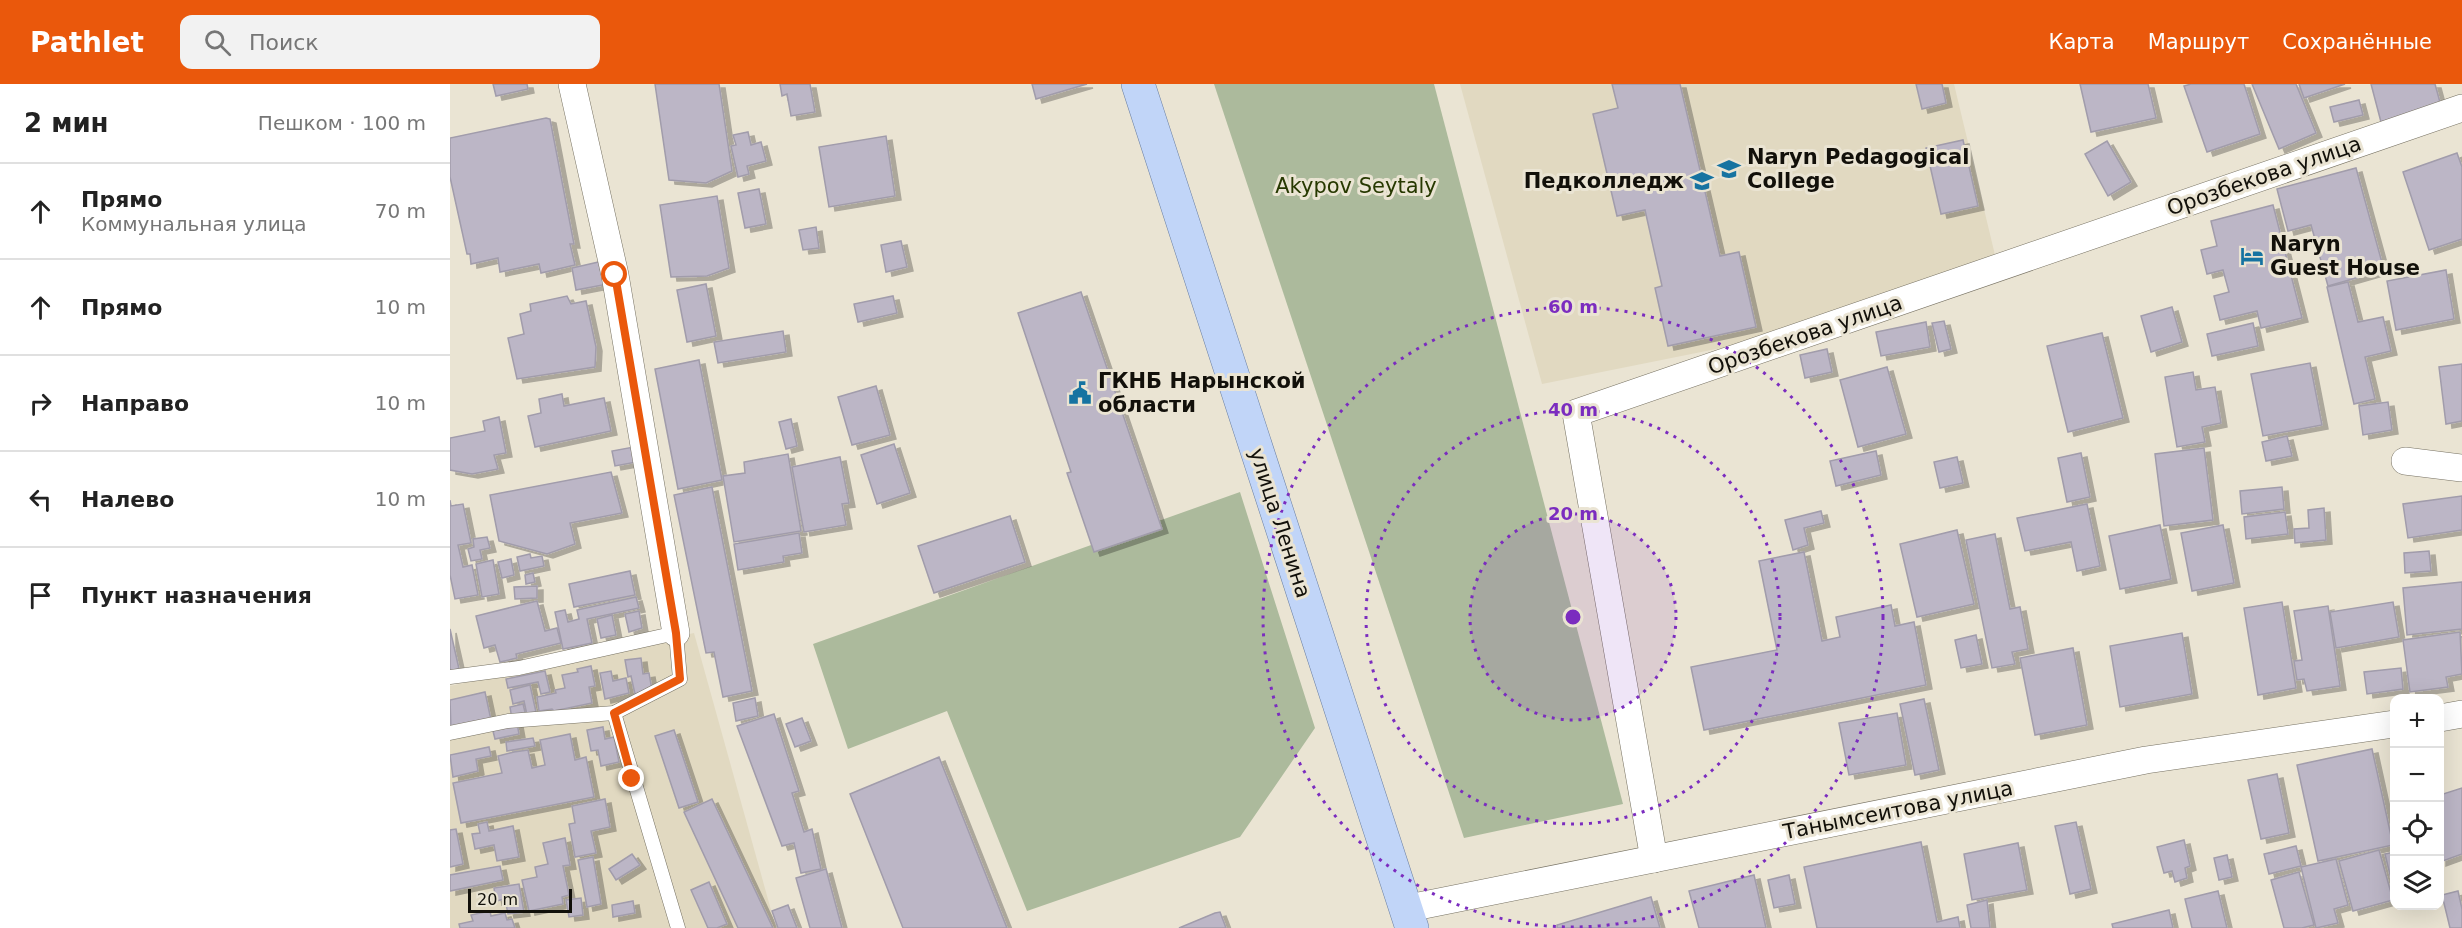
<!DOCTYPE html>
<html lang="ru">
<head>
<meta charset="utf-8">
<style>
	:root { --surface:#fff; --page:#f2f2f2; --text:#222; --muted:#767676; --line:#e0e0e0; --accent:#ea580c }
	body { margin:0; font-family:"DejaVu Sans",sans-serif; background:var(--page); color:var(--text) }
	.controls { position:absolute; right:18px; bottom:18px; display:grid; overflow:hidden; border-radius:12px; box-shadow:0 6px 24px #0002 }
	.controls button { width:54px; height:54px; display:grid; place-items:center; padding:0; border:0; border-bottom:2px solid var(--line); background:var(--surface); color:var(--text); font:30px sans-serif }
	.scale { position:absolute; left:18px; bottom:15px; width:104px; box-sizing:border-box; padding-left:6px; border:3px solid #12100a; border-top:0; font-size:16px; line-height:21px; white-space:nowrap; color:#12100a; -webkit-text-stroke:4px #eae4d3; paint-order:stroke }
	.stop { position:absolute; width:18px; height:18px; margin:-14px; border:4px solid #ea580c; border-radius:50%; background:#fff }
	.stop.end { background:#ea580c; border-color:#fff; box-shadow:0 2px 6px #0008 }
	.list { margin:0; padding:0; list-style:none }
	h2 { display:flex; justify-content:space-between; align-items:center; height:78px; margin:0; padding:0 24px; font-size:26px }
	h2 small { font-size:20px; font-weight:400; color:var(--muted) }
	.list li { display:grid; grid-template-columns:39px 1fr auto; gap:18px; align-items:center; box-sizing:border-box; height:96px; padding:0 24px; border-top:2px solid var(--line) }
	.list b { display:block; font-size:22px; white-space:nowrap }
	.list p { margin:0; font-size:20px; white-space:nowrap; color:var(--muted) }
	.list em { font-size:20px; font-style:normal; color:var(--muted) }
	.icon { flex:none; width:33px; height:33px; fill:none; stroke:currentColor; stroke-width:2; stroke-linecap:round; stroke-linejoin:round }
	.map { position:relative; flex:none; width:2012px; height:844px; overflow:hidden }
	header { display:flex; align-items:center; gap:36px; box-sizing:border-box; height:84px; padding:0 30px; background:var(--accent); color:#fff }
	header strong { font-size:28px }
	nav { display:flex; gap:33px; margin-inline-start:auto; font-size:21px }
	.search { width:420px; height:54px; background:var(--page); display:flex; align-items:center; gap:15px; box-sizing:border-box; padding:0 21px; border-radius:12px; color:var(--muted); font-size:22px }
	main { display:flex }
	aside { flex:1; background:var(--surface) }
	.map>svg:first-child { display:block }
	.built { fill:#e1d9c1 }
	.green { fill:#acba9c }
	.building { fill:#bcb6c6; stroke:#a19cab; stroke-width:1.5; filter:url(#shadow) }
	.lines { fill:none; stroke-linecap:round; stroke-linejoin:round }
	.service-casing { stroke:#767162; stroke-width:15 }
	.minor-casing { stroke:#767162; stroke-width:28 }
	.primary-casing { stroke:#697ea1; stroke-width:34 }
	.service { stroke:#fff; stroke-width:14 }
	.minor { stroke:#fff; stroke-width:27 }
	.primary { stroke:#c1d5f8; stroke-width:33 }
	.route { stroke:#ea580c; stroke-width:8 }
	.ring { fill:none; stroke:#7b2cbf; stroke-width:3; stroke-dasharray:3 6 }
	.labels { text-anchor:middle; stroke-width:6; stroke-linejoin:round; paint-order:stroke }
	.poi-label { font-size:21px; font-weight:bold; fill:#12100a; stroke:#eae4d3; text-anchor:start }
	.street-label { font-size:21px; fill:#12100a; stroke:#eae4d3 }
	.park-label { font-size:21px; fill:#273901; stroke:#eae4d3 }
	.centre { fill:#7b2cbf; stroke:#eae4d3; stroke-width:3 }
	.ring-label { font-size:18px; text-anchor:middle; font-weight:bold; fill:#7b2cbf; stroke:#eae4d3; stroke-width:6; stroke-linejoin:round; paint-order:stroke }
</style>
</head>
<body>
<header>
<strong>Pathlet</strong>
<div class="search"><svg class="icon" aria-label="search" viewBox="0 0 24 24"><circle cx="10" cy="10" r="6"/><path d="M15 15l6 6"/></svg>Поиск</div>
<nav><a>Карта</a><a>Маршрут</a><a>Сохранённые</a></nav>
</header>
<main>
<aside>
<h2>2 мин<small>Пешком · 100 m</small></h2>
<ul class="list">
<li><svg class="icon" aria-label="ahead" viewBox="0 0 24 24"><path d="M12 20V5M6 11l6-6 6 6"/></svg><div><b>Прямо</b><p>Коммунальная улица</p></div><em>70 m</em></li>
<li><svg class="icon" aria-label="ahead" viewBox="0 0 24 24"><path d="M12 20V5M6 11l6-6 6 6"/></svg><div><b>Прямо</b></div><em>10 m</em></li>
<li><svg class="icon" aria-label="right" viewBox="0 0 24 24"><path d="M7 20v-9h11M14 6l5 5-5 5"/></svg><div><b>Направо</b></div><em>10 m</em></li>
<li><svg class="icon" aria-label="left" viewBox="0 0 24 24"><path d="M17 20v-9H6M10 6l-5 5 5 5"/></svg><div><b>Налево</b></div><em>10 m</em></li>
<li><svg class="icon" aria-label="arrive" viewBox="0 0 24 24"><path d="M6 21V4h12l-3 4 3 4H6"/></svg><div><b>Пункт назначения</b></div></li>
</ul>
</aside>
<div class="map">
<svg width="2012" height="844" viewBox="0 0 2012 844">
	<defs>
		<filter id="shadow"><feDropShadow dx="6" dy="4" stdDeviation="0" flood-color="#0004"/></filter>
	</defs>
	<rect width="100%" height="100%" fill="#eae4d3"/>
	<g class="built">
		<path d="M1010,0H1504L1545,171L1316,255L1092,300Z"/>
		<path d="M244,549L326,844H0V602Z"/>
	</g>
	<g class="green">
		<path d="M764,0H984L1173,720L1014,754Z"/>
		<path d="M790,408L865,644L790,753L577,827L497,627L398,665L363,560Z"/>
	</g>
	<g class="building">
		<path d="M43,0H77L78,5L46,12Z"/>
		<path d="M205,0H269L282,87L256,99L219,96Z"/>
		<path d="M330,0H360L365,28L341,32L337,10L332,12Z"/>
		<path d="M582,0H637L586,15Z"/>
		<path d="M1162,0H1230L1270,172L1289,168L1306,243L1218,262L1205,204L1212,202L1195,126L1167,132L1143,30L1168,24Z"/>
		<path d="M1466,0H1492L1496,19L1472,25Z"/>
		<path d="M1630,0H1698L1706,34L1641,48Z"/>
		<path d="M1741,0H1794L1810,50L1757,68L1734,2Z"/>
		<path d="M1802,0H1846L1866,49L1829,65Z"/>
		<path d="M1849,0H1895L1854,14Z"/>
		<path d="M1921,0H1985L1991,22L1931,38Z"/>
		<path d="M1909,16L1913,31L1884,38L1880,23Z"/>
		<path d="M96,34L100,35L124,160H120L125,181L91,189L89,180L50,188L48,174L21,180L20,170H17L0,93V54Z"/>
		<path d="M298,48L301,61L311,58L316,77L297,82L299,90L288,93L281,62L286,61L283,51Z"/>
		<path d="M436,52L445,112L379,123L369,63Z"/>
		<path d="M1513,56L1528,122L1491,130L1476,64Z"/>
		<path d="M1657,57L1681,98L1658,112L1635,70Z"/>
		<path d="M2007,69L2012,83V155L1979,166L1953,88Z"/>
		<path d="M1906,84L1934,186L1878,202L1861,141L1838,147L1827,105Z"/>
		<path d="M309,105L316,140L295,144L288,109Z"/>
		<path d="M267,112L279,184L257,192L221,193L210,121Z"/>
		<path d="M1823,121L1852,234L1811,244L1807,227L1770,236L1764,212L1779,208L1773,186L1757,190L1751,166L1767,162L1761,137Z"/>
		<path d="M366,143L369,164L353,166L349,146Z"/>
		<path d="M451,157L457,183L436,188L431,161Z"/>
		<path d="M153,177L158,200L126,206L122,184Z"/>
		<path d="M1996,186L2004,235L1946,246L1937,197Z"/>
		<path d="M1898,198L1908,238L1933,233L1941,267L1915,273L1925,315L1904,320L1877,203Z"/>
		<path d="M256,200L266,252L237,258L227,206Z"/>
		<path d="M631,208L712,445L644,468L617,389L621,388L568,229Z"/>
		<path d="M117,212L121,220L136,217L146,263L145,283L67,295L58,254L74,250L70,230L81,227L80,220Z"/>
		<path d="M443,212L447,229L408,238L404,220Z"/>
		<path d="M1722,223L1732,258L1701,268L1691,232Z"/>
		<path d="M1494,237L1501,265L1489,268L1482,239Z"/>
		<path d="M1476,238L1480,263L1431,272L1426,248Z"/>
		<path d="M1803,239L1808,262L1762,272L1757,250Z"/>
		<path d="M333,247L336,268L268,279L264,258Z"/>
		<path d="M1652,249L1673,334L1618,348L1597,262Z"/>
		<path d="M1377,265L1382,288L1355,294L1350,271Z"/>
		<path d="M249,276L272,396L228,405L205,285Z"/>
		<path d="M1860,279L1872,341L1813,352L1801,290Z"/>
		<path d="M2012,280V337L1996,340L1989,283Z"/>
		<path d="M1437,283L1456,350L1408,363L1390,296Z"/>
		<path d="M1743,288L1746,306L1765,303L1771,339L1752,343L1755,358L1727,363L1715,293Z"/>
		<path d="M426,302L440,351L402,361L388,313Z"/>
		<path d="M112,310L114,322L154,314L161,347L85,363L78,332L91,329L89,315Z"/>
		<path d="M1938,318L1942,346L1913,351L1909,322Z"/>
		<path d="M49,333L56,369L44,371L48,385L22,390L0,386V354L35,347L33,337Z"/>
		<path d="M341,335L347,362L336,365L329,338Z"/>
		<path d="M1837,352L1842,372L1816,377L1812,358Z"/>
		<path d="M444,360L460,409L427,420L411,371Z"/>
		<path d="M189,362L192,377L165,382L162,367Z"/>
		<path d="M1754,364L1763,436L1714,442L1705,370Z"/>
		<path d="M1426,367L1431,391L1386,402L1380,377Z"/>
		<path d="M1631,369L1640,413L1617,418L1608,374Z"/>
		<path d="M338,370L351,447L284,458L273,392L295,389L294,378Z"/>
		<path d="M390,373L399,419L392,420L396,441L354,448L342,383Z"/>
		<path d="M1507,373L1513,399L1490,404L1484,378Z"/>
		<path d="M161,388L172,429L120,439L125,460L97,470L49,457L40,411Z"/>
		<path d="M262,403L302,607L273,613L264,568L256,569L224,411Z"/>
		<path d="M1832,403L1834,425L1792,430L1790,407Z"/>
		<path d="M2012,412V446L1958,454L1953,420Z"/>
		<path d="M0,416L1,422L13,420L21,459L8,461L13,483L22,481L28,511L5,515L0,491Z"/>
		<path d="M1637,420L1650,482L1627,487L1621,458L1575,467L1567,434Z"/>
		<path d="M1874,424L1876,456L1845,459L1844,445L1859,444L1858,426Z"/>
		<path d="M1371,427L1374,439L1354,444L1358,461L1343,466L1335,436Z"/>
		<path d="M1835,428L1838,450L1796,455L1794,433Z"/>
		<path d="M560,432L575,478L484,509L468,462Z"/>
		<path d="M1710,441L1721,495L1670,505L1659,452Z"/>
		<path d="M1773,441L1784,499L1742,507L1731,449Z"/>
		<path d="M1507,446L1524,520L1467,533L1450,460Z"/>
		<path d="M349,449L352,469L333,472L334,478L288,486L284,460Z"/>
		<path d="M1545,450L1560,525L1570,523L1578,565L1562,568L1565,580L1542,584L1516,456Z"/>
		<path d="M37,453L40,464L30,466L32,475L21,477L18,465L24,463L23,455Z"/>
		<path d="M1979,467L1981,487L1955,489L1954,469Z"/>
		<path d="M1354,468L1372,557L1390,553L1386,533L1441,521L1445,542L1464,538L1476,601L1254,646L1241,583L1327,566L1309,477Z"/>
		<path d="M80,470L81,474L92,472L94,482L70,487L67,473Z"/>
		<path d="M61,475L64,491L52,494L48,478Z"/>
		<path d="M43,476L49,510L32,513L26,480Z"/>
		<path d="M180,487L185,511L124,523L119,500Z"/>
		<path d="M83,489L85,498L76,500L75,491Z"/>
		<path d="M2012,498V545L1957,551L1953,504Z"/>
		<path d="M87,502V514L65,515L64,503Z"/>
		<path d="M186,513L189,524L137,535L142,559L113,565L105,528L115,526L118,538L129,535L127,526Z"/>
		<path d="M87,517L95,547L107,544L111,559L66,570L67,574L50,578L45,561L34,564L26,532Z"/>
		<path d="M1832,518L1846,604L1808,611L1794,524Z"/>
		<path d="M1943,518L1949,553L1886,564L1880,528Z"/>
		<path d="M1878,522L1890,602L1857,607L1854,595L1847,596L1844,577L1852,576L1844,527Z"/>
		<path d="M189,527L192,544L179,548L175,530Z"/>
		<path d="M162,531L166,551L151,554L147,535Z"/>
		<path d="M0,545L9,585L0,587Z"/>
		<path d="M2010,548L2012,590L1996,593L1998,603L1960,608L1953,556Z"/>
		<path d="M1732,549L1742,610L1670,623L1660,562Z"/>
		<path d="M1526,551L1532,580L1511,584L1505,556Z"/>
		<path d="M1623,564L1637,641L1585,651L1570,574Z"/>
		<path d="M191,574L193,590L199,589L202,606L185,610L181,592L178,593L175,576Z"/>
		<path d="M141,582L145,602L139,603L142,619L104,627L102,625L89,627L87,613L106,609L105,606L115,604L112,591L128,588L127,585Z"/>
		<path d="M1951,584L1953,605L1917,610L1914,588Z"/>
		<path d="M95,587L100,608L91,610L88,598L58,604L56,595Z"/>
		<path d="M161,587L163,597L176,594L179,609L155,615L150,589Z"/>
		<path d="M80,601L86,628L77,631L74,617L63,620L60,606Z"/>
		<path d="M35,608L41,636L1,645L0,616Z"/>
		<path d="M305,614L308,632L286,637L283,619Z"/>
		<path d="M1474,615L1489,686L1465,691L1450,620Z"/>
		<path d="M73,620L76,632L62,635L60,623Z"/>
		<path d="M1447,629L1456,681L1399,691L1389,639Z"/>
		<path d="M324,630L349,707L342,709L354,748L362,745L371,785L351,789L344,759L332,762L287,642Z"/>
		<path d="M352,634L361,657L345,663L336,640Z"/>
		<path d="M67,639L69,650L45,655L42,643Z"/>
		<path d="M153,643L155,655L164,653L169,678L151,682L148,666L141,667L137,646Z"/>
		<path d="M224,646L248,718L229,724L205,652Z"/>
		<path d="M120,650L125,676L136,673L144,713L11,739L3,699L52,689L48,672L64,668L78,666L82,684L95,681L90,656Z"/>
		<path d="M83,654L85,662L57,667L56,658Z"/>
		<path d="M39,663L41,672L26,675L28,687L3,693L0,671Z"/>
		<path d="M1922,665L1943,761L1868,777L1847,681Z"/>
		<path d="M489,673L557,844H453L400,710Z"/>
		<path d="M1827,690L1839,749L1811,755L1798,696Z"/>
		<path d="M2012,704V770L1990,778V711Z"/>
		<path d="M155,715L160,743L141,747L146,769L125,773L119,740L125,739L122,722Z"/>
		<path d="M262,715L323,844H288L234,728Z"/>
		<path d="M37,738L39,747L63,742L69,773L47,777L44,761L25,765L22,750L30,749L28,740Z"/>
		<path d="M1626,738L1641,805L1620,810L1605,742Z"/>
		<path d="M6,745L13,780L0,783V746Z"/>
		<path d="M115,754L120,781L113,782L119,811L112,813L113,820L79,827L72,796L87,793L85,783L98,780L93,759Z"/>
		<path d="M1734,756L1740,782L1735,784L1737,794L1725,798L1722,787L1714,789L1707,763Z"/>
		<path d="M1471,758L1487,838L1508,833L1510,844H1367L1354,783Z"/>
		<path d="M1568,759L1577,806L1522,816L1514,770Z"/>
		<path d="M1846,762L1851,782L1819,790L1814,770Z"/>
		<path d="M1929,766L1943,816L1903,827L1889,777Z"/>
		<path d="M1944,768V807L1935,770Z"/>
		<path d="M182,770L190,781L166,796L159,785Z"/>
		<path d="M1777,771L1782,793L1769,796L1764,774Z"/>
		<path d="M143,773L151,820L137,823L128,776Z"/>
		<path d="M1886,775L1898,821L1884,825L1888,839L1866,844L1851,783Z"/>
		<path d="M50,782L53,796L0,807V791Z"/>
		<path d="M376,785L392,844H360L346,794Z"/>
		<path d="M1849,788L1864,841L1852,844H1834L1821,796Z"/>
		<path d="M1304,791L1316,844H1249L1239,807Z"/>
		<path d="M1339,791L1345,820L1324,824L1318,796Z"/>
		<path d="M259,798L277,840L267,844H258L241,806Z"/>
		<path d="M69,800L74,828L58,830L55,815L46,817L44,804Z"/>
		<path d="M1768,807L1777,844H1742L1735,815Z"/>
		<path d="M2008,807L2012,825V844H2000L1992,811Z"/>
		<path d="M1201,813L1210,844H1107V841Z"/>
		<path d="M131,814L133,831L119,833L116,816Z"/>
		<path d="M1537,816L1540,844H1521L1517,821Z"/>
		<path d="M183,817L185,829L163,833L162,821Z"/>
		<path d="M338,821L347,844H328L322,827Z"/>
		<path d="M1719,826L1723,844H1663L1662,840Z"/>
		<path d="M40,827L41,832L55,829L57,836L62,835L65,844H10L9,840L23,837L21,831Z"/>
		<path d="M770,828L776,844H729L765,829Z"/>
	</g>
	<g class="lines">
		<g class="service-casing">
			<g id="service">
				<path d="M0,593L69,584L226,549L230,595L164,629L58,637L0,649"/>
				<path d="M164,629L228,844"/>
			</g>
		</g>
		<g class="minor-casing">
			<g id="minor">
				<path d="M122,0L165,191L226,549"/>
				<path d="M1955,377L2012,384"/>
				<path d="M1990,634L2012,630"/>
				<path d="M1204,775L1126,329L2012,24"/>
				<path d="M954,825L1696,676L1944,640"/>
			</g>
		</g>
		<g class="primary-casing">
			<path id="primary" d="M688,0L962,844"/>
		</g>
		<use href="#service" class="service"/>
		<use href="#minor" class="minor"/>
		<use href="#primary" class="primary"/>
	</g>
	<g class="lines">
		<path class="route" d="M165,191L226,549L230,595L164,629L182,695"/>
	</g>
	<circle cx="1123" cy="533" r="103" fill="#7b2cbf" fill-opacity=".12"/>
	<g class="ring">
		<circle cx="1123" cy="533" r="103"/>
		<circle cx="1123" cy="533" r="207"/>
		<circle cx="1123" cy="533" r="310"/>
	</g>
	<defs>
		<g id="university-bare" transform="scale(1.8)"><path d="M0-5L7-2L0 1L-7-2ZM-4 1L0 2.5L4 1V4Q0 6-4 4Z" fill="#1673a1" stroke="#eae4d3" stroke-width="2.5" paint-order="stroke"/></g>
		<g id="school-bare" transform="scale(1.8)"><path d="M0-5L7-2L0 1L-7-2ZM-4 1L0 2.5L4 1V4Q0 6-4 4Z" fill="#1673a1" stroke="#eae4d3" stroke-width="2.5" paint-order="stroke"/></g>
		<g id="hotel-bare" transform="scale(1.8)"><path d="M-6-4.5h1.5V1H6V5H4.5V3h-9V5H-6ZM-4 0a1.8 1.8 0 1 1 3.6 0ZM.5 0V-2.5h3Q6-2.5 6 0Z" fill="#1673a1" stroke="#eae4d3" stroke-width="2.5" paint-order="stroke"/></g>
		<g id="civic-bare" transform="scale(1.8)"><path d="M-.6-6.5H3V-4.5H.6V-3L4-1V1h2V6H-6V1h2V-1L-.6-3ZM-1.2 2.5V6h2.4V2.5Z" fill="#1673a1" stroke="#eae4d3" stroke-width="2.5" paint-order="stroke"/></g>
	</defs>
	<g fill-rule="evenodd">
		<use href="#university-bare" x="1279" y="85"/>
		<use href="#school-bare" x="1252" y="97"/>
		<use href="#hotel-bare" x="1802" y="172"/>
		<use href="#civic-bare" x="630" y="309"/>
	</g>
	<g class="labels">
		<g class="poi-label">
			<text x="1297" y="80">Naryn Pedagogical<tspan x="1297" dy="24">College</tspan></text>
			<text x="1234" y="104" text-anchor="end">Педколледж</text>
			<text x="1820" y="167">Naryn<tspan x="1820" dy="24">Guest House</tspan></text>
			<text x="648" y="304">ГКНБ Нарынской<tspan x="648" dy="24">области</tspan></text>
		</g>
		<g class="street-label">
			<text transform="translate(1814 92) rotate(-19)" y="7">Орозбекова улица</text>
			<text transform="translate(1355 251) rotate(-19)" y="7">Орозбекова улица</text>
			<text transform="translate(830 439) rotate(72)" y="7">улица Ленина</text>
			<text transform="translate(1448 726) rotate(-11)" y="7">Танымсеитова улица</text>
		</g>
		<g class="park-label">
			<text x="906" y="109">Akypov Seytaly</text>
		</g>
	</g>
	<circle cx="1123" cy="533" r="9" class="centre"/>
	<g class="ring-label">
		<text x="1123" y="229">60 m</text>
		<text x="1123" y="332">40 m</text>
		<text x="1123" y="436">20 m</text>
	</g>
</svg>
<div class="controls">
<button>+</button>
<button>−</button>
<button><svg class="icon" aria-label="locate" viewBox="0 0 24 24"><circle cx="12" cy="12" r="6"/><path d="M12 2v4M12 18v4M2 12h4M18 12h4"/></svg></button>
<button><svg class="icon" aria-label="layers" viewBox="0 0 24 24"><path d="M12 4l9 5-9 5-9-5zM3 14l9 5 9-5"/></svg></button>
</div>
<div class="scale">20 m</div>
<div class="stop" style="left:165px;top:191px"></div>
<div class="stop end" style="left:182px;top:695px"></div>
</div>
</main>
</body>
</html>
